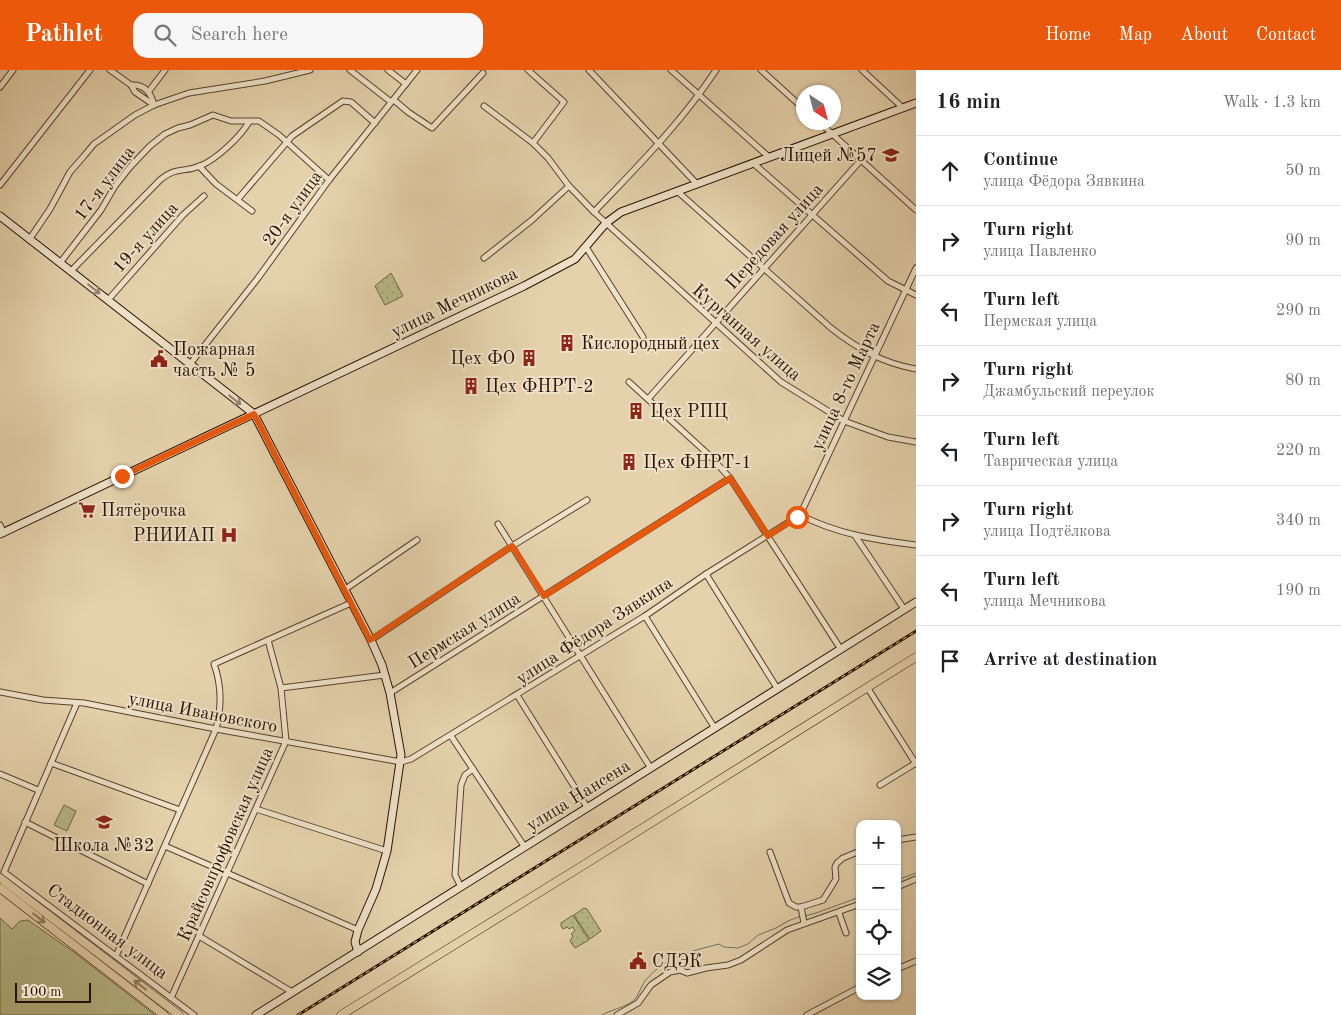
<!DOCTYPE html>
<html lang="en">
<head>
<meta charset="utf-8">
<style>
	:root { --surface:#fff; --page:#f6f6f6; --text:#202124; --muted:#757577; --line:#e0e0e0; --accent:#ea580c }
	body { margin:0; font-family:"Old Standard TT",serif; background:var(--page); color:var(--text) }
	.controls { position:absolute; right:15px; bottom:15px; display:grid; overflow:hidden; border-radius:10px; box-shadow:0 1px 4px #0004 }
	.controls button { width:45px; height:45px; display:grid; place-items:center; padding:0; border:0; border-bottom:1px solid var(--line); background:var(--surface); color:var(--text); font:25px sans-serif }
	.compass { position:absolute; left:796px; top:15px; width:45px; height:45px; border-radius:50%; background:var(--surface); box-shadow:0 1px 4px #0004; rotate:144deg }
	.scale { position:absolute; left:15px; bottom:12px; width:76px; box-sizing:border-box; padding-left:5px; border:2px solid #2a1100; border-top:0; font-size:14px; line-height:18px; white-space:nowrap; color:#2a1100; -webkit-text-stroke:4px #eee2c9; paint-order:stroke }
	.stop { position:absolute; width:15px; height:15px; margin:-11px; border:4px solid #ea580c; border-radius:50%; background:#fff }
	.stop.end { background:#ea580c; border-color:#fff; box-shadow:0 1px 5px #0008 }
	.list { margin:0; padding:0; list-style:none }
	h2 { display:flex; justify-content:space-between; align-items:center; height:65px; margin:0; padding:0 20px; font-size:21px }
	h2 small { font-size:16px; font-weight:400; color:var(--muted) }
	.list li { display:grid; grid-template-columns:32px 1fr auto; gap:15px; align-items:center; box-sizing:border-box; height:70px; padding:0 20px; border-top:1px solid var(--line) }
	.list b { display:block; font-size:19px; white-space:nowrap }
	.list p { margin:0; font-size:16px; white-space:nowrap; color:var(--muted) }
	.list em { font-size:16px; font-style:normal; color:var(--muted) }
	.icon { flex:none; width:28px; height:28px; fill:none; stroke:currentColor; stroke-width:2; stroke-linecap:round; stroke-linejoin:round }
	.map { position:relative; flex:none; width:916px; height:945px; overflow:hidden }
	header { display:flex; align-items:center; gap:30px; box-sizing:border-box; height:70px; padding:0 25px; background:var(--accent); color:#fff }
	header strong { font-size:24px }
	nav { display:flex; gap:28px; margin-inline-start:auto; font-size:18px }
	.search { width:350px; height:45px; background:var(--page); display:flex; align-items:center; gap:12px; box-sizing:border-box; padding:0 18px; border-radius:15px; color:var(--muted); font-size:19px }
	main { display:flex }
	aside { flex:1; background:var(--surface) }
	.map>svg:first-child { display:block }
	.park { fill:url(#park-dots); stroke:#706644 }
	.pitch { fill:#b7bb88; stroke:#706644 }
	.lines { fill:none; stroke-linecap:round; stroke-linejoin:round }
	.stream { stroke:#6c746a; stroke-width:1 }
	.street-casing { stroke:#59412b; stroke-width:7 }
	.secondary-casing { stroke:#2a1100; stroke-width:9 }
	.primary-casing { stroke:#2a1100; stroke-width:9 }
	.street { stroke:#eee2c9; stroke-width:5 }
	.secondary { stroke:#eee2c9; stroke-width:7 }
	.primary { stroke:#e5d2ac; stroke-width:8 }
	.rail-casing { stroke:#2a1100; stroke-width:3 }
	.rail { stroke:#eee2c9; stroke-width:1; stroke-dasharray:4; stroke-linecap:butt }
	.oneway { stroke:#96846f }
	.oneway2 { stroke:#917b5f }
	.route { stroke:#ea580c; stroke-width:6 }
	.labels { text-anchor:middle; stroke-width:4; stroke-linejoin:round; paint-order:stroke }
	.poi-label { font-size:18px; fill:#2a1100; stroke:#eee2c9; text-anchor:start }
	.street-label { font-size:18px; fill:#2a1100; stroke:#eee2c9 }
</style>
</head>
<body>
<header>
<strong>Pathlet</strong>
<div class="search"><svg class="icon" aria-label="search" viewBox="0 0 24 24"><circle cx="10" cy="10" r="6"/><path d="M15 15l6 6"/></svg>Search here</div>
<nav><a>Home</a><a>Map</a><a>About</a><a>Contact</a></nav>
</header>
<main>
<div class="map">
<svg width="916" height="945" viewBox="0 0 916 945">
	<defs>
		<pattern id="park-dots" width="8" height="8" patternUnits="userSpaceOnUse" patternTransform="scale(1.25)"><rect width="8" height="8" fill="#b7bb88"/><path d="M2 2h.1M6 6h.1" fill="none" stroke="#9ea074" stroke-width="1.8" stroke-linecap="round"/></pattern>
	</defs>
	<rect width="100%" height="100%" fill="#e5d2ac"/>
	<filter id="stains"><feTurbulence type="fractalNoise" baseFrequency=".004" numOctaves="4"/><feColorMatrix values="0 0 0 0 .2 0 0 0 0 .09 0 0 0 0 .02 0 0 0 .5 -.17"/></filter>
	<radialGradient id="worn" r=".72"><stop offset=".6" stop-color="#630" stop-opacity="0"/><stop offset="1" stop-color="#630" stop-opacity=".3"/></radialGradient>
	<g class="park">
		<path d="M391,203L403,226L385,235L375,216Z"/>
		<path d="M584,838L587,839L601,861L590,869L574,845Z"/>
		<path d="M573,845L589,870L575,878L570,871L573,866L571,864L575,861L573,857L569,859L567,857L563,859L561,856V853Z"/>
	</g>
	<g class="pitch">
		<path d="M64,735L76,741L67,761L54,755Z"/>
		<path d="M0,848L12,859L20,851L28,850L75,883L155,945H0Z"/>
	</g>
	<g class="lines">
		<g class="stream">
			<path d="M897,810L916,803"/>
			<path d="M805,846L816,843L860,827"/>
			<path d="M602,945C611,940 622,938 630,933C638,929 640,918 645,911C666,886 689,882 719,874L724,877L738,878L748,874L758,865L776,858L788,851L801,846"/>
		</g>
		<g class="street-casing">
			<g id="street">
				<path d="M110,0L131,15L135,22L154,35"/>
				<path d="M350,0L391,32"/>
				<path d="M388,0L406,14"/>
				<path d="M528,0L564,32L533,73"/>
				<path d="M589,0L696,113"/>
				<path d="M671,0L769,87"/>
				<path d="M761,0L804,39"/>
				<path d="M862,0L903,38"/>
				<path d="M131,15C144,14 151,22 154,35"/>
				<path d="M0,17L13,0"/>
				<path d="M149,21L165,0"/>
				<path d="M394,30L408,42L432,58L483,3"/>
				<path d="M484,36L533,73L548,88L569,116L594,142L781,312L844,351L888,367L916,372"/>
				<path d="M819,52L916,140"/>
				<path d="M753,93L888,211L916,225"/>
				<path d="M199,96L216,114L252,141"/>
				<path d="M0,115L90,0"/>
				<path d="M677,121L831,258C858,279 882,293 916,299"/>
				<path d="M238,129L292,66L343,31L351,32L375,53"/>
				<path d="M594,142C637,97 681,53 716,0"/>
				<path d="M29,170L50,139L70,102L84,86L94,74L135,45L154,35L189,23L265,11L310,0"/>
				<path d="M586,177L643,267"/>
				<path d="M484,188L532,150L569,116"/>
				<path d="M60,193L101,140L115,116L130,97L150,76L165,64L178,58L190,55L213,45L231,51H259L279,65L329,110"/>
				<path d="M71,201L160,110C177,96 183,103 200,96C217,89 240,67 249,52"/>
				<path d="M108,230L183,145L204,126"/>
				<path d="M190,294L258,208L329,110L417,0"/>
				<path d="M629,312L709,385L730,408L840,578"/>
				<path d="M648,329L861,90"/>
				<path d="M800,445L916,198"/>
				<path d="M800,445C837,464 875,470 916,475"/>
				<path d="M498,454L650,697"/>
				<path d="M0,455L4,463"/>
				<path d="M856,467L904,539"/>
				<path d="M706,504L777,618"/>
				<path d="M344,520L417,470"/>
				<path d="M645,546L714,657"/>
				<path d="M371,570L512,476L587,430"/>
				<path d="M867,617L916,694"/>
				<path d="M281,618L385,605"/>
				<path d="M0,622L43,630L84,633L216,659L401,692L411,689L645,546L706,504L800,445"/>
				<path d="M390,623L730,408"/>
				<path d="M517,625L587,737"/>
				<path d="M77,633L4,802L194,945"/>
				<path d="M451,666L524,776"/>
				<path d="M51,693L180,740"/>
				<path d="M0,704L38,720"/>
				<path d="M880,715L916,693"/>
				<path d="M256,739L387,781"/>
				<path d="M25,752L148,814"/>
				<path d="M897,770L916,767"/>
				<path d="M165,776L358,860"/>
				<path d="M770,782L789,833L796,837H801L823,830L836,809L835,797L837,793L843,788L860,781"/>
				<path d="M461,817L455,805L461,715L465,705L473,699"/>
				<path d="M897,817L916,809"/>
				<path d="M801,837L804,853"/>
				<path d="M839,843L846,863"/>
				<path d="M199,866L292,922"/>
				<path d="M116,886L216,659C222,636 222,616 214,594L351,533"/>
				<path d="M897,899L916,891"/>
				<path d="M171,928L286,671L281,618L268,570"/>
				<path d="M617,945L638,933L651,915L670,902L680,900L687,903L706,898L728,895L741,890L787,860L860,834"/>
				<path d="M807,945L860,917"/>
			</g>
		</g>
		<g class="secondary-casing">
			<g id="secondary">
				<path d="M0,146L254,344L371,570L382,595L390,623L401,685L387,781L376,819L358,860L355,872L358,882"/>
				<path d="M0,464L524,216L575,189L606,153L621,142L916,33"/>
				<path d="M256,945L916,532"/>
			</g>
		</g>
		<g class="primary-casing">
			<g id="primary">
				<path d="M0,808L179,945"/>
				<path d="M0,818L164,945"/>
				<path d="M341,945L590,791L916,587"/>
			</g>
		</g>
		<use href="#street" class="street"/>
		<use href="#secondary" class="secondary"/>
		<use href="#primary" class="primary"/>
		<g class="rail-casing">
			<path id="rail" d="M298,945L916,561"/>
		</g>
		<use href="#rail" class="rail"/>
	</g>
	<defs><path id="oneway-shaft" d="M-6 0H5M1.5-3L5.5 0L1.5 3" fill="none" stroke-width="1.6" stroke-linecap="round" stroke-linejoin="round" transform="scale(1.25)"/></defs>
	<g class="oneway">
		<use href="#oneway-shaft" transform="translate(94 219) rotate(38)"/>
		<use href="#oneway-shaft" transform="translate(235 330) rotate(38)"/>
	</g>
	<g class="oneway2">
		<use href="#oneway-shaft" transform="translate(39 848) rotate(38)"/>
		<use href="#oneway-shaft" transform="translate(140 915) rotate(-142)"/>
	</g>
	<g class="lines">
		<path class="route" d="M122,406L254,344L370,570L512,476L544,526L730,408L768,466L797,447"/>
	</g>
	<defs>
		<g id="school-bare" transform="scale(1.35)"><path d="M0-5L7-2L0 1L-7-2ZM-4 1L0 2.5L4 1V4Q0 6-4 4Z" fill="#8f2418" stroke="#eee2c9" stroke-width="2.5" paint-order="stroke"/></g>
		<g id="building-bare" transform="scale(1.35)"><path d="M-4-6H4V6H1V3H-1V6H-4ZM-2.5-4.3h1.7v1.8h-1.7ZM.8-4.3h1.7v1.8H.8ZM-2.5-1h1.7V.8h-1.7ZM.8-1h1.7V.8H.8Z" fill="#8f2418" stroke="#eee2c9" stroke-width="2.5" paint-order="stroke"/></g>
		<g id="civic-bare" transform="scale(1.35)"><path d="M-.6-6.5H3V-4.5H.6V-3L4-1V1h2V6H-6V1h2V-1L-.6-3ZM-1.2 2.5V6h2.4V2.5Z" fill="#8f2418" stroke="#eee2c9" stroke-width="2.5" paint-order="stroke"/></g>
		<g id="supermarket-bare" transform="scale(1.35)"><path d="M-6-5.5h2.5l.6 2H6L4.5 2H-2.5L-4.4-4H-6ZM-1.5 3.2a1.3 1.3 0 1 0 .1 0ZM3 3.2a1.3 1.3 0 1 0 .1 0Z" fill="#8f2418" stroke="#eee2c9" stroke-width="2.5" paint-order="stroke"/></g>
		<g id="hospital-bare" transform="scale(1.35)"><path d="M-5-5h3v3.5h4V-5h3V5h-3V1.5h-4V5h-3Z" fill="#8f2418" stroke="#eee2c9" stroke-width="2.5" paint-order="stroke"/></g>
	</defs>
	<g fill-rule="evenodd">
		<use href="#school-bare" x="891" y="85"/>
		<use href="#building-bare" x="567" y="273"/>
		<use href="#building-bare" x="529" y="288"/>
		<use href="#civic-bare" x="159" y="289"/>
		<use href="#building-bare" x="471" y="316"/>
		<use href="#building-bare" x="636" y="341"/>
		<use href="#building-bare" x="629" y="392"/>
		<use href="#supermarket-bare" x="87" y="440"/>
		<use href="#hospital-bare" x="229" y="465"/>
		<use href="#school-bare" x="104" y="752"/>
		<use href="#civic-bare" x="638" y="891"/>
	</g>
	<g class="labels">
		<g class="poi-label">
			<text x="877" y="91" text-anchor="end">Лицей №57</text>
			<text x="581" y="279">Кислородный цех</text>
			<text x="173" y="285">Пожарная<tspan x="173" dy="21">часть № 5</tspan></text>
			<text x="515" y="294" text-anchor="end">Цех ФО</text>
			<text x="485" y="322">Цех ФНРТ-2</text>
			<text x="650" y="347">Цех РПЦ</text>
			<text x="643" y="398">Цех ФНРТ-1</text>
			<text x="101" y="446">Пятёрочка</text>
			<text x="215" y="471" text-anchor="end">РНИИАП</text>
			<text x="104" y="781" text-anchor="middle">Школа №32</text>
			<text x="652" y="897">СДЭК</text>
		</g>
		<g class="street-label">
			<text transform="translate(104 113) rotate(-53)" y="6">17-я улица</text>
			<text transform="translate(292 138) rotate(-54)" y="6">20-я улица</text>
			<text transform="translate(774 166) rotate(-48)" y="6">Передовая улица</text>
			<text transform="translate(145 167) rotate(-48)" y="6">19-я улица</text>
			<text transform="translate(454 232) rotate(-26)" y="6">улица Мечникова</text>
			<text transform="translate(747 262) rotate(41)" y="6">Курганная улица</text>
			<text transform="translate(845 316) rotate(-65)" y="6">улица 8-го Марта</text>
			<text transform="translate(464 560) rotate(-32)" y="6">Пермская улица</text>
			<text transform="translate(594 560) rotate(-33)" y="6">улица Фёдора Зявкина</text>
			<text transform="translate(203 642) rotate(11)" y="6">улица Ивановского</text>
			<text transform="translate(578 725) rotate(-32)" y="6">улица Нансена</text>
			<text transform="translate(225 774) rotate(-66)" y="6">Крайсовпрофовская улица</text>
			<text transform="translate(108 861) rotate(37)" y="6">Стадионная улица</text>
		</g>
	</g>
	<rect width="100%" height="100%" filter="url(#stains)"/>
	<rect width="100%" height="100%" fill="url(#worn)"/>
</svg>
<div class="controls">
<button>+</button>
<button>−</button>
<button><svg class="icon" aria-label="locate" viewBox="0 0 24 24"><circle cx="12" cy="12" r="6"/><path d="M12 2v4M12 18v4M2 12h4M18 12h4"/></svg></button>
<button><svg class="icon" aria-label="layers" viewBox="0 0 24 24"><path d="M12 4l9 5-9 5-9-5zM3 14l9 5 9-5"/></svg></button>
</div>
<svg class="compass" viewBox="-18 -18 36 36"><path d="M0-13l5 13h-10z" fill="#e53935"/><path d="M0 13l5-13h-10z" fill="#757577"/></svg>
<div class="scale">100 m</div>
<div class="stop" style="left:797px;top:447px"></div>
<div class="stop end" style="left:122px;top:406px"></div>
</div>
<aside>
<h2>16 min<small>Walk · 1.3 km</small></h2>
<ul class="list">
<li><svg class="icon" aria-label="ahead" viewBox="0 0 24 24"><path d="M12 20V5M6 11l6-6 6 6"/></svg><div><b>Continue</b><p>улица Фёдора Зявкина</p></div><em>50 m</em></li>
<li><svg class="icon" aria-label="right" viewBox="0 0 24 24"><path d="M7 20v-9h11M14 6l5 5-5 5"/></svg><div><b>Turn right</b><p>улица Павленко</p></div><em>90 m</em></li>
<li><svg class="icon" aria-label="left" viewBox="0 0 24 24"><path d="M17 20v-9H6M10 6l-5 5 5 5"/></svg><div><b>Turn left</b><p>Пермская улица</p></div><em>290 m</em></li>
<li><svg class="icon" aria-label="right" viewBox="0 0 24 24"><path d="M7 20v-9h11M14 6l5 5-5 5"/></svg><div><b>Turn right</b><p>Джамбульский переулок</p></div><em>80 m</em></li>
<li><svg class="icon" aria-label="left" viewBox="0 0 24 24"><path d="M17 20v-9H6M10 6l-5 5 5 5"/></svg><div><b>Turn left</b><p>Таврическая улица</p></div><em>220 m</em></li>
<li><svg class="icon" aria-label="right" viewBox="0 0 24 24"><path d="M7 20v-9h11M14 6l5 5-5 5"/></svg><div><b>Turn right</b><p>улица Подтёлкова</p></div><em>340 m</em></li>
<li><svg class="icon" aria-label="left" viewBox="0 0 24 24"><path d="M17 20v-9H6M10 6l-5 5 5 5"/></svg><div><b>Turn left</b><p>улица Мечникова</p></div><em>190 m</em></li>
<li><svg class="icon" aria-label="arrive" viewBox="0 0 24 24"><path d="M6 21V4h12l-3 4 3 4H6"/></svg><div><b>Arrive at destination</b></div></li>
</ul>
</aside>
</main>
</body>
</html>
